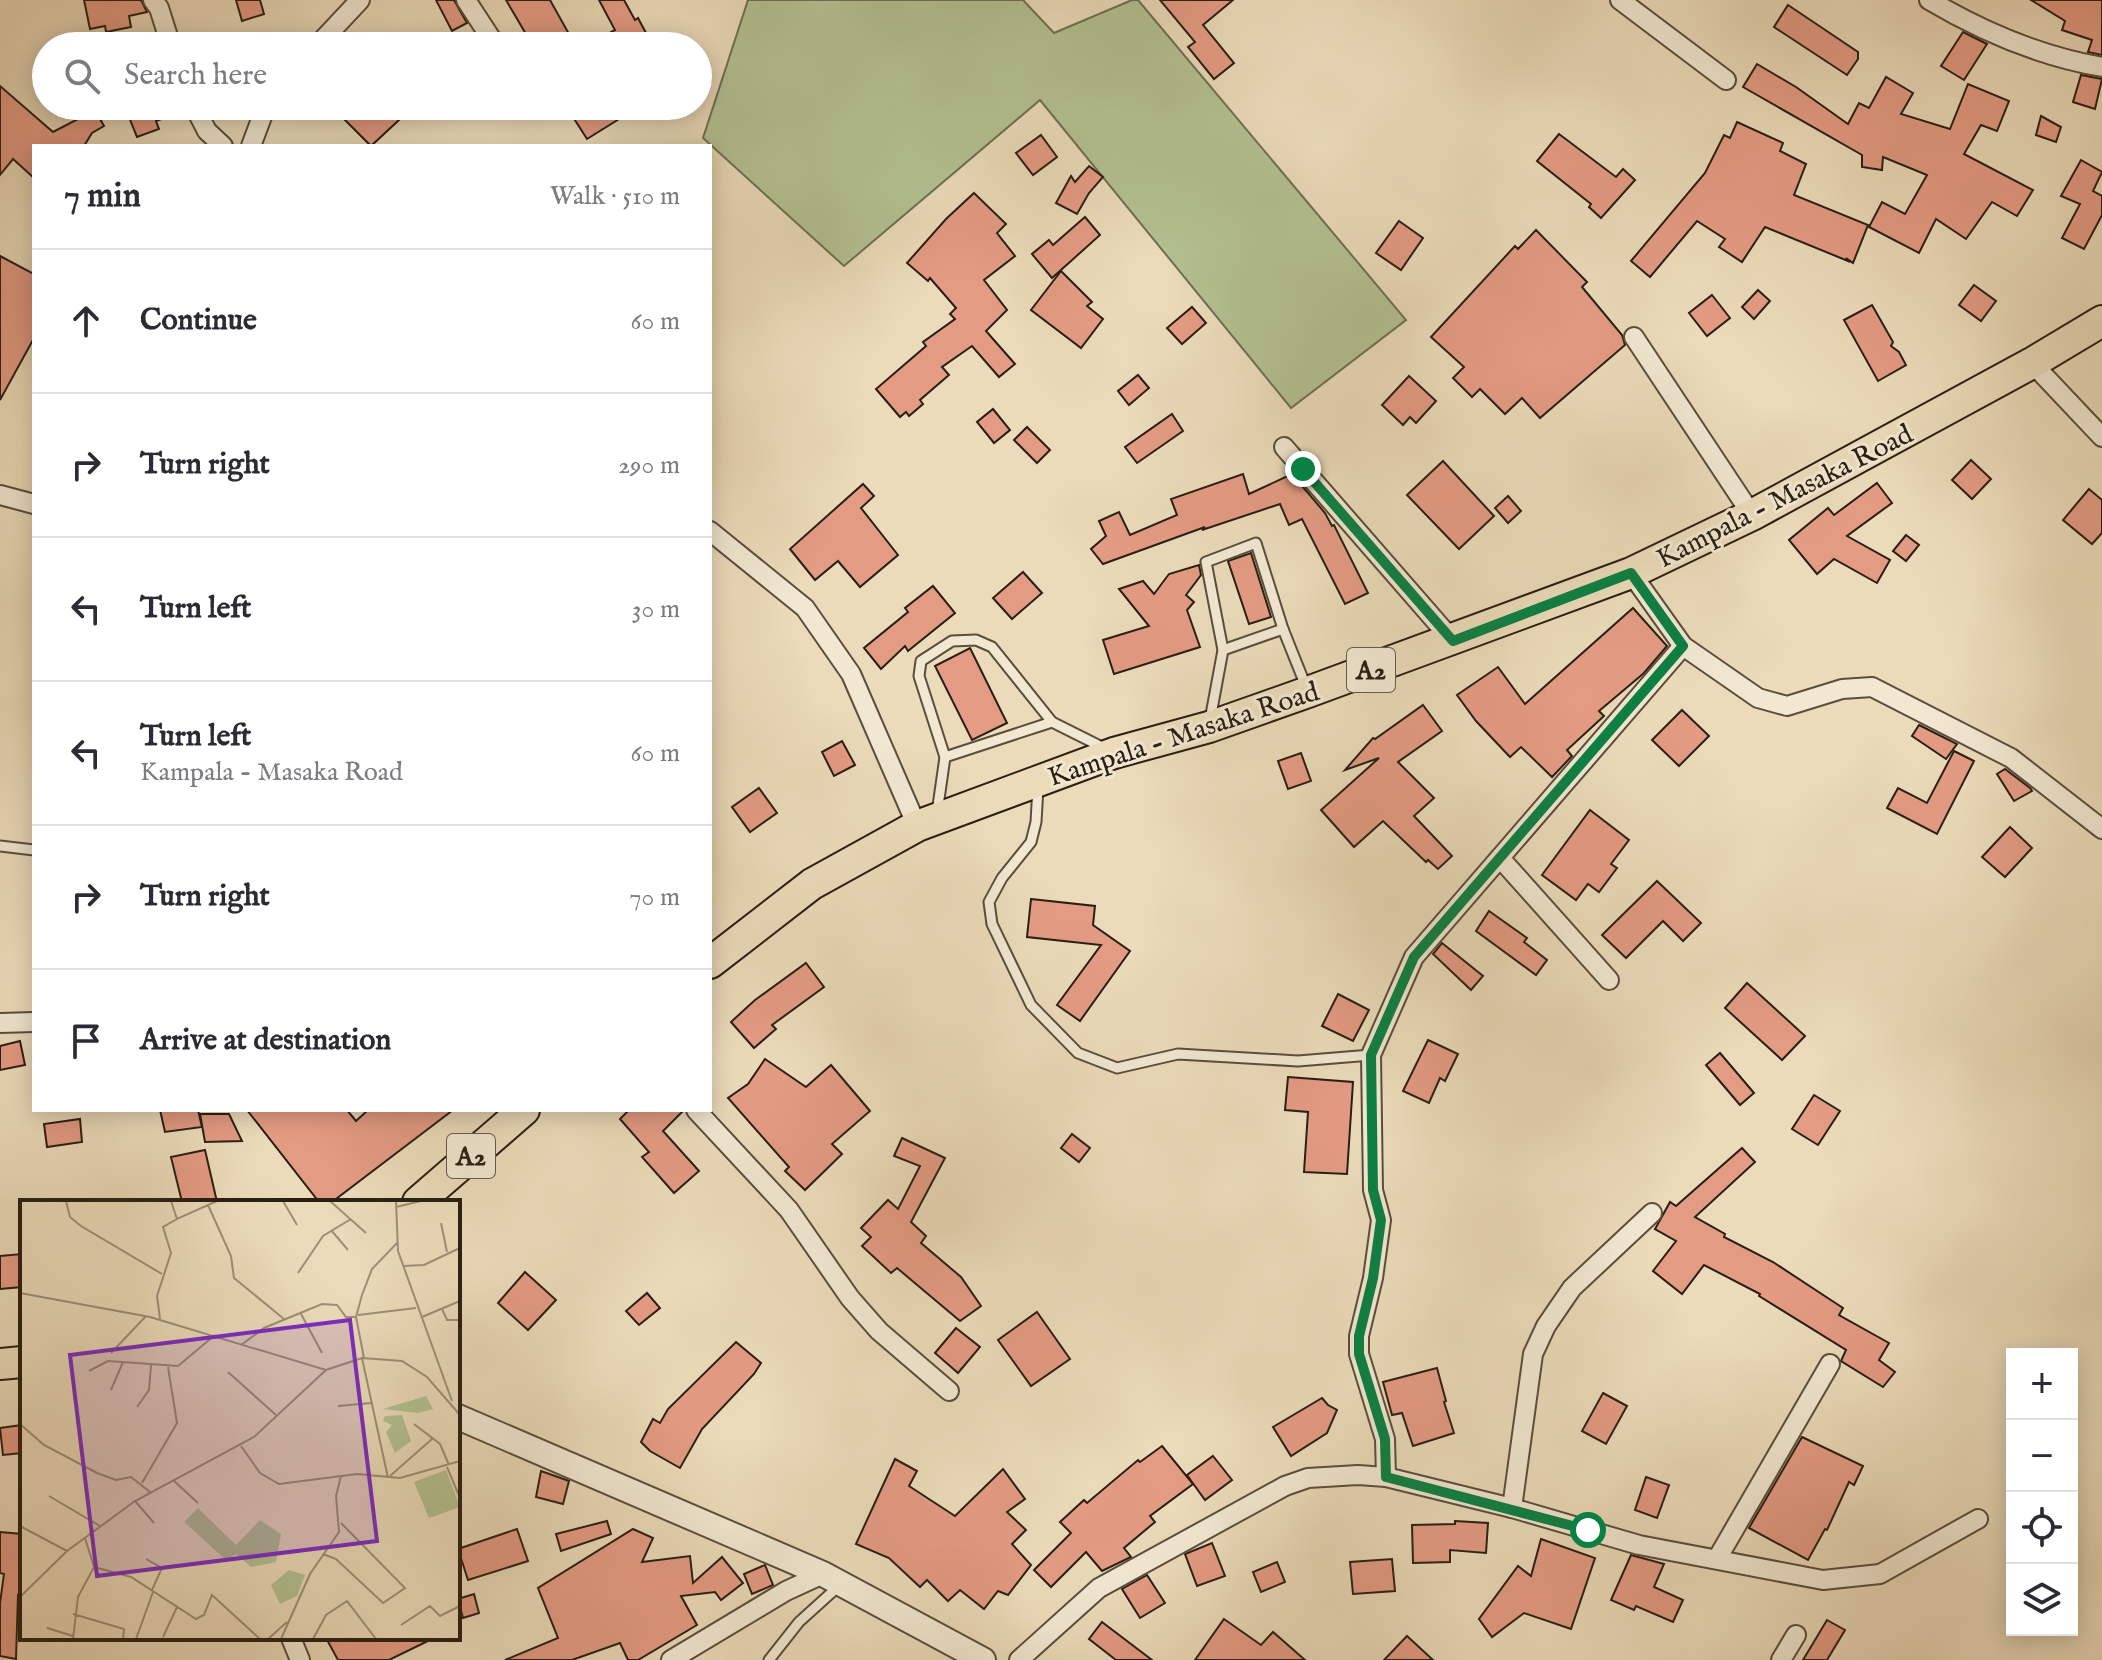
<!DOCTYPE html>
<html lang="en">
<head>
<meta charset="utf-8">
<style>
	:root { --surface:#fff; --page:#f2f2f3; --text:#2b2b33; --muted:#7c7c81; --line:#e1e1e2 }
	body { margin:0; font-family:"IM FELL English",serif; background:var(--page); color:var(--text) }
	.controls { position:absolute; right:24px; bottom:24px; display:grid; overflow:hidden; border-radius:0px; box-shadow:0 4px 20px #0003 }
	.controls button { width:72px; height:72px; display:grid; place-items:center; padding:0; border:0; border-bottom:2px solid var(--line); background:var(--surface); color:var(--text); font:40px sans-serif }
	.stop { position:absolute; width:24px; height:24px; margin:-18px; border:6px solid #0b8043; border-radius:50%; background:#fff }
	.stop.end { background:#0b8043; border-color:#fff; box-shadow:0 2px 8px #0008 }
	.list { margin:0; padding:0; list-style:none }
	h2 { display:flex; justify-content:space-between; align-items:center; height:104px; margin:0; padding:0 32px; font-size:34px }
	h2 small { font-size:26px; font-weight:400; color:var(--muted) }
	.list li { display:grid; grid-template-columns:52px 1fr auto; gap:24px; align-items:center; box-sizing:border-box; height:144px; padding:0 32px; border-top:2px solid var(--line) }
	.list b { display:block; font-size:30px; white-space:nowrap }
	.list p { margin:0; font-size:26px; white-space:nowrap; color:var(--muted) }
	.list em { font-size:26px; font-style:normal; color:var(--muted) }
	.icon { flex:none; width:44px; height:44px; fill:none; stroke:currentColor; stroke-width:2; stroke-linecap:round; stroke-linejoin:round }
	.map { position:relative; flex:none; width:2102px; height:1660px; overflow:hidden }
	.search { position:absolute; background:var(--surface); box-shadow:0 4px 20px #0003; left:32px; top:32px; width:680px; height:88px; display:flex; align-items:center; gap:20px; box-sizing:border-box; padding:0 28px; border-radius:44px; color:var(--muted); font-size:30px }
	.panel { position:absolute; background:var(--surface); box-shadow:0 4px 20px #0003; left:32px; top:144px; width:680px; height:968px; border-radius:0px }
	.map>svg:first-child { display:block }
	.green { fill:#b3c192; stroke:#6e7052; stroke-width:2 }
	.building { fill:#e49b84; stroke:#291e12; stroke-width:2 }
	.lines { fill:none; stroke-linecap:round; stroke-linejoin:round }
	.service-casing { stroke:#5a4d3c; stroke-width:13 }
	.minor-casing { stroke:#5a4d3c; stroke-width:22 }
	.tertiary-casing { stroke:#5a4d3c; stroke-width:28 }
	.primary-casing { stroke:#291e12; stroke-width:34 }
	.service { stroke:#f2e8d2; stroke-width:9 }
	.minor { stroke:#f2e8d2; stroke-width:18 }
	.tertiary { stroke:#f2e8d2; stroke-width:24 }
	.primary { stroke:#ebdbba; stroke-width:30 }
	.route { stroke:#0b8043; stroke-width:10 }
	.labels { text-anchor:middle; stroke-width:6; stroke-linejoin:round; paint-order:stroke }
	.shield { fill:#f2e8d2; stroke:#655b4c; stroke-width:2 }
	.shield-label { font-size:26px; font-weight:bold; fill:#291e12 }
	.street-label { font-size:28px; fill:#291e12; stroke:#f2e8d2 }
	.inset-road { fill:none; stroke:#9d8f77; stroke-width:2 }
	.view { fill:#7b2cbf; fill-opacity:0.15; stroke:#7b2cbf; stroke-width:4 }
	.inset-edge { fill:none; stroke:#291e12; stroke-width:4 }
</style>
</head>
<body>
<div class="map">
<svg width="2102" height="1660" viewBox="0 0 2102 1660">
	<rect width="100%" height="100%" fill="#ebdbba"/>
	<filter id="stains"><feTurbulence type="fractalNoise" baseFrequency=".0025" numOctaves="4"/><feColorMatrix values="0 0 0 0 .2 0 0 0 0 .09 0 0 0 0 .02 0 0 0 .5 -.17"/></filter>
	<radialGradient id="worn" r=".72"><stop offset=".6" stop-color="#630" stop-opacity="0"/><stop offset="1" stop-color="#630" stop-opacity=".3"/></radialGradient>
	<path class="green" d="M748,0H1023L1054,33L1132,0H1138L1406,320L1291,408L1040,100L844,266L703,138Z"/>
	<g class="building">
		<path d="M84,0H141L147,12L129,16L131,27L106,32L105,26L90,29Z"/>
		<path d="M236,0H260L264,14L242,21Z"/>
		<path d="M436,0H454L467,23L452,31Z"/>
		<path d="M506,0H550L569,34L548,46H533Z"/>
		<path d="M599,0H624L635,20L638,18L653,46H586L615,30Z"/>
		<path d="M1160,0H1233L1203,25L1234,63L1214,79L1188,47L1195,42Z"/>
		<path d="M2031,0H2102V55L2088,52L2092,40L2062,30L2065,21Z"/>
		<path d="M1788,5L1858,52V59L1847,75L1774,27Z"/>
		<path d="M1963,32L1987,44L1964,80L1941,66Z"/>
		<path d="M1757,64L1796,87L1848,124L1859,103L1869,108L1886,77L1913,93L1901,114L1950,129L1968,84L2009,101L1997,131L1981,125L1964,154L2033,190L2017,216L1992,202L1966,239L1936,219L1919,253L1869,227L1882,202L1905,214L1927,175L1883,157L1882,170L1862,167V155L1743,87Z"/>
		<path d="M2081,75L2102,79L2095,109L2073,102Z"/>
		<path d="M0,86L53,132L95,110L104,126L92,133L84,146H34V178L13,159L0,175Z"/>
		<path d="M134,106H182L183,111L156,121L159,129L137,137L129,117L137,114Z"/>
		<path d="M331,106H414L371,146Z"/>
		<path d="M566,106H640L587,139Z"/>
		<path d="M2041,116L2061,127L2056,142L2036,135Z"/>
		<path d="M1737,122L1783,143L1780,151L1806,164L1794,195L1868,225L1853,263L1846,258L1848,261L1765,227L1742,262L1719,247L1725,239L1697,221L1650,277L1631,261L1705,173L1724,135L1730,138Z"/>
		<path d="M1559,134L1616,177L1623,169L1635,180L1601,218L1589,207L1591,204L1537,161Z"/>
		<path d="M1041,135L1057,157L1033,175L1016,153Z"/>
		<path d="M2081,160L2102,172L2093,191L2102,196V215L2084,249L2062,238L2080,204L2061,196Z"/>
		<path d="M1089,166L1103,177L1089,193L1077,214L1056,203L1071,176L1075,182Z"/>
		<path d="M974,193L1006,224L997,233L1015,256L984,280L1007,310L986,331L1015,364L999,377L972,346L942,367L949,375L920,400L923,404L909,416L906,412L900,417L876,389L926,346L923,342L955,319L950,314L956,308L930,278L928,281L907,263L946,219Z"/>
		<path d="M1085,217L1100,235L1052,278L1032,254L1049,240L1053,245Z"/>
		<path d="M1399,221L1423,238L1401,270L1376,253Z"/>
		<path d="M1536,230L1587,282L1582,287L1622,335L1625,345L1540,418L1522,398L1505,414L1480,389L1472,397L1453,378L1464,367L1431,337L1515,246L1518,249Z"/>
		<path d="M0,256L34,274V338L0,400Z"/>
		<path d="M1061,271L1092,302L1087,306L1103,319L1081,348L1031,310Z"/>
		<path d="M1974,285L1996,301L1981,321L1959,305Z"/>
		<path d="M1758,290L1770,301L1754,319L1742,307Z"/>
		<path d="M1712,295L1730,318L1707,336L1689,313Z"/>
		<path d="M1872,305L1893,342L1891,346L1899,352L1906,365L1878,381L1844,320Z"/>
		<path d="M1192,307L1206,323L1182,344L1167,328Z"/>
		<path d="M1138,375L1149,388L1129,405L1118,391Z"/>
		<path d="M1409,376L1436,401L1416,423L1410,417L1403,425L1382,405Z"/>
		<path d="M993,409L1010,430L994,443L977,422Z"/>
		<path d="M1172,414L1183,431L1137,463L1125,447Z"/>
		<path d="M1027,427L1050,450L1037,463L1014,440Z"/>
		<path d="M1971,460L1991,479L1972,499L1952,480Z"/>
		<path d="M1443,461L1494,516L1459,549L1407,495Z"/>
		<path d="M1243,474L1249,494L1292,474L1325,513L1332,526L1334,525L1368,593L1345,604L1302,519L1289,525L1280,504L1202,530L1205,527L1103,564L1091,549L1106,536L1099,521L1119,512L1130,535L1177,515L1171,499Z"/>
		<path d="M1877,483L1892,503L1847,536L1890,560L1877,583L1834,559L1817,574L1789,540L1828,508L1834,515Z"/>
		<path d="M863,484L874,496L861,508L898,555L860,587L838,561L815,580L790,549Z"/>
		<path d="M2089,489L2102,500V533L2092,544L2063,520Z"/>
		<path d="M1508,496L1521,511L1508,523L1495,508Z"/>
		<path d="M1906,535L1919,545L1906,561L1893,551Z"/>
		<path d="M1251,553L1271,617L1249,624L1228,561Z"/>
		<path d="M1199,565L1201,575L1186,595L1194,602L1187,610L1200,647L1114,674L1103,640L1149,626L1119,589L1143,581L1154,594L1169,574Z"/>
		<path d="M1023,572L1042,593L1012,619L993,598Z"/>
		<path d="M933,586L955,613L908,651L905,646L881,669L864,648L908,612L905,608Z"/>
		<path d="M1633,608L1667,646L1644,673L1599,711L1604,716L1567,750L1572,756L1552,777L1521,747L1510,757L1476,721L1457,695L1498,667L1525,704Z"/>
		<path d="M970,648L1007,723L972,740L935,666Z"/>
		<path d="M1423,705L1442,731L1398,762L1434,798L1414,816L1452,856L1438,869L1428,860L1426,862L1383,821L1354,847L1321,810L1379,758L1345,770L1373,738L1375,739Z"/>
		<path d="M1682,710L1709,736L1679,766L1652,740Z"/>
		<path d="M1919,725L1957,744L1946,759L1912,736Z"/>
		<path d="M842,741L855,765L834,776L822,752Z"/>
		<path d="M1954,751L1974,761L1937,834L1887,808L1898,788L1927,803Z"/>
		<path d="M1301,753L1311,781L1288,789L1278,761Z"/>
		<path d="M2005,769L2030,788L2032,791L2014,801L1997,774Z"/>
		<path d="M759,788L777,813L750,832L732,807Z"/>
		<path d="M1590,810L1629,840L1611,864L1617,868L1599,892L1588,884L1576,900L1542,875Z"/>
		<path d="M2010,827L2032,848L2005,877L1982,857Z"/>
		<path d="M1657,881L1701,923L1683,941L1663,921L1626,958L1602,935Z"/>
		<path d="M1031,899L1095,906L1093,925L1130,951L1080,1021L1057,1005L1101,945L1027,937Z"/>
		<path d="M1489,911L1527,938L1524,942L1547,960L1536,975L1476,931Z"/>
		<path d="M1442,943L1483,976L1471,990L1433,954Z"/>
		<path d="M806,963L824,987L772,1025L776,1029L754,1048L731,1022L755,1000Z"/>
		<path d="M1747,983L1805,1036L1782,1060L1725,1008Z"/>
		<path d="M1338,994L1369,1010L1353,1041L1322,1026Z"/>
		<path d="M1428,1040L1458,1054L1445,1081L1440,1078L1429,1103L1403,1091Z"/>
		<path d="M20,1041L25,1065L0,1070V1046Z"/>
		<path d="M1720,1053L1754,1093L1740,1105L1706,1065Z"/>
		<path d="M765,1059L806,1087L831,1065L870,1111L832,1144L842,1154L805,1190L785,1171L789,1167L728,1098L748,1084Z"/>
		<path d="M1288,1077L1353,1082L1347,1174L1304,1172L1308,1112L1285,1110Z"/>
		<path d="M1814,1095L1840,1111L1818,1145L1792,1129Z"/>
		<path d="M160,1110H198L202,1127L165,1132Z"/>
		<path d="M247,1110H347L356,1121L368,1110H453L332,1202H319Z"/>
		<path d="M629,1110H684L663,1131L699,1171L674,1193L642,1157L649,1152L620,1119Z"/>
		<path d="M200,1114H229L242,1141L205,1142Z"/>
		<path d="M80,1119L82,1142L47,1147L44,1124Z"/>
		<path d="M1072,1134L1090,1148L1079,1162L1061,1148Z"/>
		<path d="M902,1138L945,1158L911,1222L926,1236L921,1243L961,1277L981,1306L960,1321L897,1268L891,1273L862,1246L871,1237L861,1228L888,1200L898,1209L920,1166L894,1156Z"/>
		<path d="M1742,1148L1755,1162L1695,1217L1725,1234L1724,1237L1773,1262L1843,1308L1839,1315L1889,1343L1879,1360L1895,1372L1883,1387L1841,1361L1846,1350L1759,1296L1760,1294L1704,1265L1682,1294L1653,1271L1676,1241L1655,1229L1670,1202L1676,1206Z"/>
		<path d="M205,1150L217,1202H182L171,1157Z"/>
		<path d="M22,1254V1287L0,1289V1256Z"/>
		<path d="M525,1272L556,1300L528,1330L498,1303Z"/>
		<path d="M647,1293L660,1308L639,1325L626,1311Z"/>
		<path d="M1037,1312L1070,1359L1031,1386L998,1340Z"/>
		<path d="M956,1328L980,1347L958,1373L935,1353Z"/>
		<path d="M736,1342L761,1363L754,1374L702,1429L680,1468L650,1451L641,1442L653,1419L660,1423L668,1409Z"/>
		<path d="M1437,1368L1446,1401L1444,1402L1454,1433L1413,1446L1402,1413L1392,1415L1383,1382Z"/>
		<path d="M1603,1393L1627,1406L1606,1444L1582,1431Z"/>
		<path d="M1322,1398L1328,1405L1337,1410L1327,1433L1291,1456L1273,1427Z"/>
		<path d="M22,1425V1453L3,1455L0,1428Z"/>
		<path d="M1802,1437L1863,1466L1854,1485L1849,1482L1827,1530L1825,1529L1808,1560L1749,1528Z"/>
		<path d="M1162,1446L1193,1484L1150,1516L1155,1522L1124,1548L1131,1557L1102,1571L1086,1552L1051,1587L1034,1570L1071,1533L1060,1522L1084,1500L1087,1503L1138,1460L1140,1462Z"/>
		<path d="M1213,1456L1232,1480L1205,1500L1187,1475Z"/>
		<path d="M895,1459L917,1471L909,1486L955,1516L1003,1469L1025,1499L1007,1512L1026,1530L1012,1544L1031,1565L1008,1595L998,1591L984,1609L960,1590L948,1601L927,1580L920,1587L889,1558L856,1544Z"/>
		<path d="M541,1471L569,1481L563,1504L536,1497Z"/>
		<path d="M1646,1477L1669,1485L1657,1518L1635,1510Z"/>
		<path d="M607,1521L611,1534L561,1551L556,1534Z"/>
		<path d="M1455,1521L1488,1523L1486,1553L1450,1550V1562L1413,1563L1412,1525L1455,1524Z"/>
		<path d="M517,1529L528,1561L468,1580L458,1549Z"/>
		<path d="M633,1529L653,1538L642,1562L690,1556L693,1583L722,1557L743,1583L721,1600L715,1592L681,1596L697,1625L638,1660H628L620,1643L572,1660H505L558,1638L538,1588Z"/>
		<path d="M0,1532L22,1534V1596L18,1595L16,1659L0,1656V1603L4,1574L0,1573Z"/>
		<path d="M1541,1539L1595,1558L1571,1629L1524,1613L1492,1637L1479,1619L1518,1566L1531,1576Z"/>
		<path d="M1212,1543L1225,1576L1197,1586L1185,1554Z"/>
		<path d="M1631,1555L1664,1564L1654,1587L1683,1600L1673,1622L1636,1606L1634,1610L1611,1600Z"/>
		<path d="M1392,1559L1395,1591L1353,1594L1350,1562Z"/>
		<path d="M1277,1562L1285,1582L1261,1592L1253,1572Z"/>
		<path d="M765,1565L773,1585L752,1594L744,1574Z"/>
		<path d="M1147,1575L1165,1603L1140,1618L1122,1589Z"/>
		<path d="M474,1594L479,1613L463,1618L458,1599Z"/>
		<path d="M1224,1619L1261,1645L1273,1632L1305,1660H1195Z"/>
		<path d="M1827,1620L1845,1630L1827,1660H1803Z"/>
		<path d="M1102,1622L1152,1660H1116L1089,1639Z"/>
		<path d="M1407,1636L1433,1660H1384Z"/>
		<path d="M326,1638H434L389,1660H338Z"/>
	</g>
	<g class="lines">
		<g class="service-casing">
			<g id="service">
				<path d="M1223,650L1283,629"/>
				<path d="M1210,720L1223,650L1206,562L1256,543L1283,629L1307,689"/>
				<path d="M945,757L1052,722"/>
				<path d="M1038,787L1036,822L1031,842L1002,878L989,902L992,924L1031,1005L1078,1053L1117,1068L1178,1054L1298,1061L1371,1055"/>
				<path d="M937,813L945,757L919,676L921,661L952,641L976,640L992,647L1052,722L1104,748"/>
				<path d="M0,846L34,850"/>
				<path d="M769,1660L799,1622L841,1584"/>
			</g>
		</g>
		<g class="minor-casing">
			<g id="minor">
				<path d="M153,0L159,8L171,46"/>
				<path d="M466,0L496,46"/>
				<path d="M1620,0L1726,80"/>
				<path d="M1929,0C1983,32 2039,56 2102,67"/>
				<path d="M317,46L360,0"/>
				<path d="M194,106L207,131L223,146"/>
				<path d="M251,146L266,106"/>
				<path d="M1634,337L1752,515"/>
				<path d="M2032,363L2102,437"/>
				<path d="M1284,447L1453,641"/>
				<path d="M0,495L34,504"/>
				<path d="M710,531L805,608L851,674L917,826"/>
				<path d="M1631,573L1683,646L1758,698L1787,706L1842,689L1872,687L2011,758L2102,829"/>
				<path d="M1500,858L1609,980"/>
				<path d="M0,1023L34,1022"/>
				<path d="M696,1110L789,1210L850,1298L879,1331L949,1391"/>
				<path d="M1386,1477L1385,1439L1359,1354V1336L1373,1278L1381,1220L1373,1190L1371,1055L1414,957L1683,646"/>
				<path d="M1512,1508L1533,1354L1546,1326L1572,1288L1652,1213"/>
				<path d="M1717,1559L1830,1364"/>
				<path d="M291,1638L300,1660"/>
				<path d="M671,1660L786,1591L823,1574"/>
				<path d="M1019,1660L1099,1588L1285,1486L1308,1478L1358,1475L1386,1477L1512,1508L1639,1545L1823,1580L1880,1574L1978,1519"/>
				<path d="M1781,1660L1796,1635"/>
			</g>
		</g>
		<g class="tertiary-casing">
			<path id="tertiary" d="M458,1417L823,1574L983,1660"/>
		</g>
		<g class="primary-casing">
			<g id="primary">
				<path d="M710,963L812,884L917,826L1114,753L1209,727L1308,692L1631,573L1752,515L2032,363L2102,321"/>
				<path d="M418,1202L524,1110"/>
				<path d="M0,1364L22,1362"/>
			</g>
		</g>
		<use href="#service" class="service"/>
		<use href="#minor" class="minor"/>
		<use href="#tertiary" class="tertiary"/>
		<use href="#primary" class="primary"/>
	</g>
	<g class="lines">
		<path class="route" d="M1303,469L1453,641L1631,573L1683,646L1414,957L1371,1055L1373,1190L1381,1220L1373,1278L1359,1336V1354L1385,1439L1386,1477L1588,1530"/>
	</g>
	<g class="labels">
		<g class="shield">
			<rect x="1347" y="648" width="48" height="44" rx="6"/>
			<rect x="447" y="1134" width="48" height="44" rx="6"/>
		</g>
		<g class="shield-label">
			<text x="1371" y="679">A2</text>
			<text x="471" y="1165">A2</text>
		</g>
		<g class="street-label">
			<text transform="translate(1784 495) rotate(-27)" y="10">Kampala - Masaka Road</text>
			<text transform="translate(1183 733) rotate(-18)" y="10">Kampala - Masaka Road</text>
		</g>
	</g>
	<g transform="translate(20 1200)">
		<rect width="440" height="440" fill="#ebdbba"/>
		<path d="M406,196L413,209L398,213L363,209ZM382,215L391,241L375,253L366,232L372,225L363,221L365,216ZM426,270L440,307L409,318L394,282ZM178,308L216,345L240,320L261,334L256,362L231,367L216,354L206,360L164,322ZM269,370L285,375L277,396L260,404L251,385Z" fill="#b3c192"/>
		<path class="inset-road" d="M46,1L50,17L61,26L142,74M151,1L157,19L197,1M263,1L277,25M310,1L346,33M376,1L378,51L432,201M188,5L211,56L214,78L264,119M376,7L401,1M421,23L427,52M311,30L328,50M383,66L404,65L440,48M278,73L303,36L331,19M0,93L130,117L306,170M422,109L427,120H440M280,112L302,153M338,115L396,108M402,117L440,101M140,119L137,96L151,53L143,27L157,19M221,145L244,128L302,104L317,105L326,117H336M91,153L126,116M342,158L368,278M344,158L336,117L342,95L352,69L377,43M69,171L88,161L158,166L195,135M208,172L256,215M91,190L103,162M318,206L351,203M117,207L129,190L131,165M0,224L24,245L77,273L96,280L111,277L130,292M394,224L420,244L429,265M221,246L240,273L259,284L337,274L380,278L440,261M427,267L440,298M370,276L412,239M153,280L178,303M122,283L157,223L148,167M29,296L80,326M115,301L134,323M0,326L47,351M303,354L316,359L363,403L385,388L321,323M126,359L142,368L132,390M74,367L111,377L176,419L184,415L192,395L240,439M0,397L47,351L115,301L234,237L306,170L342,158L382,161L407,177L440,215M53,414L104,429L103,439M381,425L410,406L420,416L440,406M27,428L53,436M143,437L157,407M53,439L58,397L74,367L65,338M116,439L133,392M248,439L267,422M261,439L290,374L319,332L316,296L321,276M293,439L306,415L327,401L356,439"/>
		<path class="view" d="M330,120L357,341L77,376L50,155Z"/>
		<rect width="440" height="440" class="inset-edge"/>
	</g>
	<rect width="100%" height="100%" filter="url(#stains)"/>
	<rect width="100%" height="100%" fill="url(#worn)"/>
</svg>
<div class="controls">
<button>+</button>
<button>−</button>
<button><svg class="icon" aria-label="locate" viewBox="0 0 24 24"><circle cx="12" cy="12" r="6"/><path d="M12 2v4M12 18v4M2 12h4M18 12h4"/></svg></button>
<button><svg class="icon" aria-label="layers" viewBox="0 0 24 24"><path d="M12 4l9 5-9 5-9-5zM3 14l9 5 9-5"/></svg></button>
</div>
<div class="stop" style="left:1588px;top:1530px"></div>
<div class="stop end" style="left:1303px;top:469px"></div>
<div class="search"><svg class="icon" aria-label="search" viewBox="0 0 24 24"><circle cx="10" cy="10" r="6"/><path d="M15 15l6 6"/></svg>Search here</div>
<section class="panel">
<h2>7 min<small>Walk · 510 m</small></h2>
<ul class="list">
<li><svg class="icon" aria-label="ahead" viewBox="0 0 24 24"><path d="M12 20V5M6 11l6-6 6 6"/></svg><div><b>Continue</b></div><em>60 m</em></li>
<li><svg class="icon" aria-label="right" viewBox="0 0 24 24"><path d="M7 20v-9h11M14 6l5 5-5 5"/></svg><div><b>Turn right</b></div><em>290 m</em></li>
<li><svg class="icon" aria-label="left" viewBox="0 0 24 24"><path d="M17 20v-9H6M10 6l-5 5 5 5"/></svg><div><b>Turn left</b></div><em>30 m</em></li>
<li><svg class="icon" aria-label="left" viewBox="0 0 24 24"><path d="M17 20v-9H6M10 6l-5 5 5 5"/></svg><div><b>Turn left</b><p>Kampala - Masaka Road</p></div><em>60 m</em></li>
<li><svg class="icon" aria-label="right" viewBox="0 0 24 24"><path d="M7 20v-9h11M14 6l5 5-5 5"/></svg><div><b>Turn right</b></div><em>70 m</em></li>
<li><svg class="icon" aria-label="arrive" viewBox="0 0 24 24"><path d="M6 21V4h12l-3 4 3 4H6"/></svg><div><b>Arrive at destination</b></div></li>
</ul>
</section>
</div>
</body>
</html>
